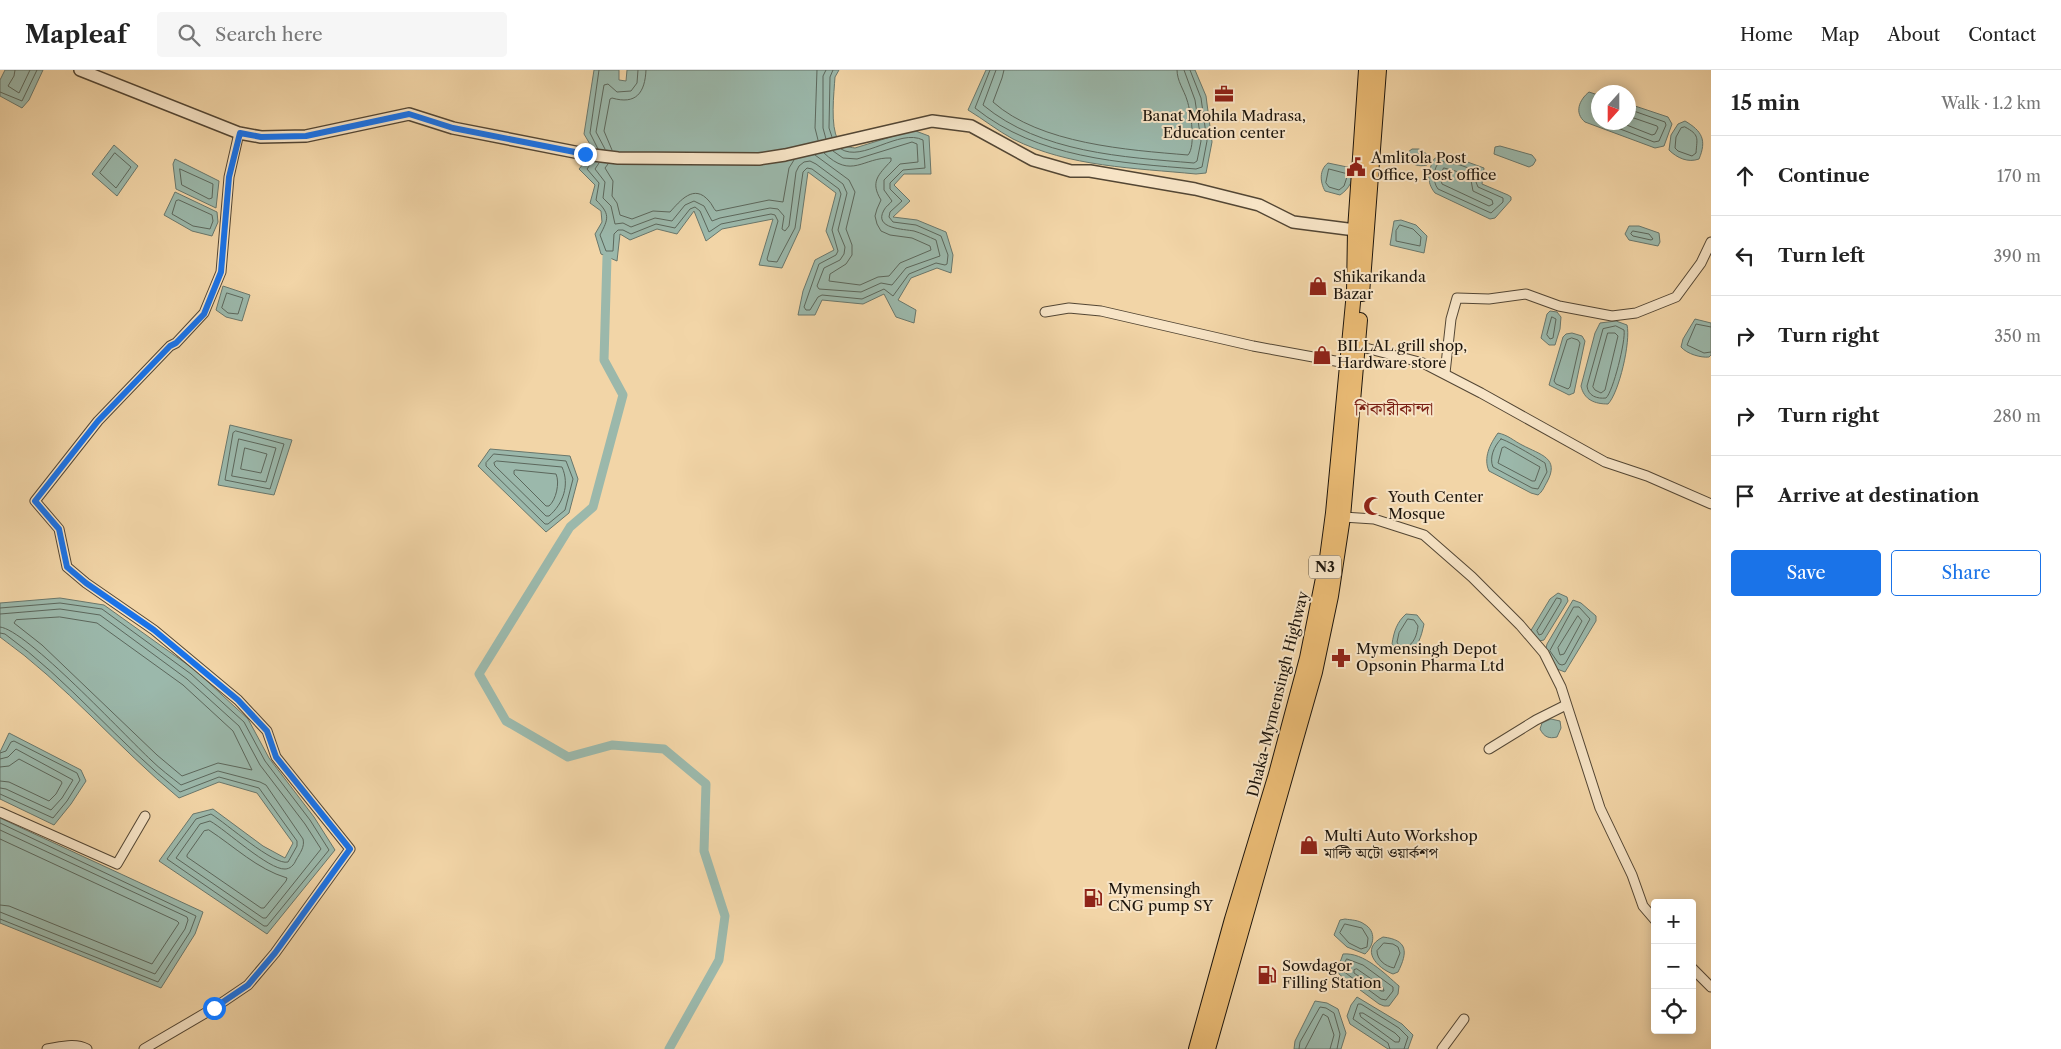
<!DOCTYPE html>
<html lang="en">
<head>
<meta charset="utf-8">
<style>
	:root { --surface:#fff; --page:#f6f6f6; --text:#222; --muted:#767676; --line:#e0e0e0; --accent:#1a73e8 }
	body { margin:0; font-family:"Libre Caslon Text","Noto Serif Bengali",serif; background:var(--page); color:var(--text) }
	.controls { position:absolute; right:15px; bottom:15px; display:grid; overflow:hidden; border-radius:5px; box-shadow:0 2px 12px #0003 }
	.controls button { width:45px; height:45px; display:grid; place-items:center; padding:0; border:0; border-bottom:1px solid var(--line); background:var(--surface); color:var(--text); font:25px sans-serif }
	.compass { position:absolute; left:1591px; top:15px; width:45px; height:45px; border-radius:50%; background:var(--surface); box-shadow:0 2px 12px #0003; rotate:201deg }
	.stop { position:absolute; width:15px; height:15px; margin:-11px; border:4px solid #1a73e8; border-radius:50%; background:#fff }
	.stop.end { background:#1a73e8; border-color:#fff; box-shadow:0 1px 5px #0008 }
	.list { margin:0; padding:0; list-style:none }
	h2 { display:flex; justify-content:space-between; align-items:center; height:65px; margin:0; padding:0 20px; font-size:21px }
	h2 small { font-size:16px; font-weight:400; color:var(--muted) }
	.list li { display:grid; grid-template-columns:32px 1fr auto; gap:15px; align-items:center; box-sizing:border-box; height:80px; padding:0 20px; border-top:1px solid var(--line) }
	.list b { display:block; font-size:19px; white-space:nowrap }
	.list em { font-size:16px; font-style:normal; color:var(--muted) }
	.actions { display:flex; gap:10px; padding:15px 20px }
	.actions a { flex:1; padding:11px 0; border:1px solid var(--accent); border-radius:5px; text-align:center; font-size:18px; color:var(--accent) }
	.actions .main { background:var(--accent); color:#fff }
	.icon { flex:none; width:28px; height:28px; fill:none; stroke:currentColor; stroke-width:2; stroke-linecap:round; stroke-linejoin:round }
	.map { position:relative; flex:none; width:1711px; height:979px; overflow:hidden }
	header { display:flex; align-items:center; gap:30px; box-sizing:border-box; height:70px; padding:0 25px; background:var(--surface); border-bottom:1px solid var(--line) }
	header strong { font-size:24px }
	nav { display:flex; gap:28px; margin-inline-start:auto; font-size:18px }
	.search { width:350px; height:45px; background:var(--page); display:flex; align-items:center; gap:12px; box-sizing:border-box; padding:0 18px; border-radius:5px; color:var(--muted); font-size:19px }
	main { display:flex }
	aside { flex:1; background:var(--surface) }
	.map>svg:first-child { display:block }
	.water { fill:#9bb8ab; stroke:#69776c }
	.lines { fill:none; stroke-linecap:round; stroke-linejoin:round }
	.shore { stroke:#5c675c; stroke-width:1 }
	.canal { stroke:#9bb8ab; stroke-width:9 }
	.minor-casing { stroke:#534634; stroke-width:11 }
	.tertiary-casing { stroke:#534634; stroke-width:14 }
	.trunk-casing { stroke:#1e160d; stroke-width:16 }
	.minor { stroke:#f7e4c6; stroke-width:9 }
	.tertiary { stroke:#f7e4c6; stroke-width:11 }
	.trunk { stroke:#e9ba74; stroke-width:14 }
	.route { stroke:#1a73e8; stroke-width:6 }
	.labels { text-anchor:middle; stroke-width:4; stroke-linejoin:round; paint-order:stroke }
	.shield { fill:#f7e4c6; stroke:#5f5444; stroke-width:1 }
	.shield-label { font-size:14px; font-weight:bold; fill:#1e160d }
	.poi-label { font-size:15px; fill:#1e160d; stroke:#f7e4c6; text-anchor:start }
	.street-label { font-size:15px; fill:#1e160d; stroke:#f7e4c6 }
	.quarter-label { font-size:18px; fill:#7a1f14; stroke:#f7e4c6 }
</style>
</head>
<body>
<header>
<strong>Mapleaf</strong>
<div class="search"><svg class="icon" aria-label="search" viewBox="0 0 24 24"><circle cx="10" cy="10" r="6"/><path d="M15 15l6 6"/></svg>Search here</div>
<nav><a>Home</a><a>Map</a><a>About</a><a>Contact</a></nav>
</header>
<main>
<div class="map">
<svg width="1711" height="979" viewBox="0 0 1711 979">
	<rect width="100%" height="100%" fill="#f2d5a7"/>
	<filter id="stains"><feTurbulence type="fractalNoise" baseFrequency=".004" numOctaves="4"/><feColorMatrix values="0 0 0 0 .2 0 0 0 0 .09 0 0 0 0 .02 0 0 0 .5 -.17"/></filter>
	<radialGradient id="worn" r=".72"><stop offset=".6" stop-color="#630" stop-opacity="0"/><stop offset="1" stop-color="#630" stop-opacity=".3"/></radialGradient>
	<g class="water">
		<path d="M5,0H43L29,30L22,38L0,26V10Z"/>
		<path d="M594,0H619V10L626,11L627,0H839L835,7C834,23 830,56 838,70C842,76 848,77 855,78L913,60L929,66L931,104H904L894,115L910,131L893,147L917,150L946,162L953,185L951,203L937,198L911,208L898,230L916,240L914,253L896,247L884,224L863,234L822,230L815,245H798L803,221L815,190L834,180L826,161L836,123L808,102L800,159L782,198L759,195L773,149L722,159L706,171L694,141L677,164L657,159L630,170L620,164L617,191L601,184L595,164L602,152L601,141L590,133L595,115L579,99L594,81L584,64Z"/>
		<path d="M986,0H1195L1206,26L1212,72L1206,103L1196,104C1135,98 1069,97 1013,69C998,61 983,49 968,40Z"/>
		<path d="M1589,22L1598,25V52H1628L1629,34L1668,47L1672,54L1664,76L1655,78L1585,52C1574,43 1579,30 1589,22Z"/>
		<path d="M1685,51C1702,61 1707,70 1699,89C1688,93 1677,88 1669,80L1671,65L1678,54Z"/>
		<path d="M114,75L138,96L117,126L92,104Z"/>
		<path d="M1500,76L1532,85L1536,90L1533,95L1529,97L1494,84L1495,77Z"/>
		<path d="M1412,79H1419L1430,86L1427,95C1418,97 1413,95 1407,88L1408,82Z"/>
		<path d="M1439,86L1462,90L1484,98L1482,114L1508,125L1511,127V130L1495,148L1490,149L1435,123C1426,112 1428,101 1434,89Z"/>
		<path d="M175,89L219,111L216,138L176,119L173,94Z"/>
		<path d="M1328,93L1352,98C1355,109 1349,119 1340,125L1325,121C1320,112 1319,100 1328,93Z"/>
		<path d="M175,122L217,142L218,152L212,166L192,161L164,145Z"/>
		<path d="M1401,150L1416,155L1427,166L1424,183L1390,175L1394,151Z"/>
		<path d="M1629,156H1639L1659,163L1660,172L1658,176L1629,170L1625,164Z"/>
		<path d="M223,216L250,225L242,251L226,247L216,240Z"/>
		<path d="M1550,241L1557,242L1561,247L1560,259L1555,275H1549L1541,268L1547,244Z"/>
		<path d="M1695,249L1711,253V285L1709,287C1701,288 1687,284 1681,277L1683,269Z"/>
		<path d="M1616,251L1627,255C1631,271 1619,323 1608,334C1595,334 1584,330 1581,316L1595,263L1600,253Z"/>
		<path d="M1572,263L1582,266L1585,271L1575,318L1574,323L1569,325L1549,315L1563,267L1566,264Z"/>
		<path d="M230,355L292,370L274,425L218,415Z"/>
		<path d="M1498,363C1508,365 1514,371 1522,375C1541,385 1560,388 1547,412C1544,417 1543,421 1538,425L1531,423L1489,401C1483,388 1490,374 1498,363Z"/>
		<path d="M490,379L570,386L578,409L569,443L546,462L478,396Z"/>
		<path d="M1558,523L1567,527L1568,531L1544,570L1539,571L1530,562L1550,529Z"/>
		<path d="M60,528L104,535L195,600L248,649L269,688L314,747L335,780L267,864L159,791L193,744L213,739L263,776L285,788L293,773L257,723L219,712L179,728C117,677 66,614 0,567V533Z"/>
		<path d="M1573,530L1581,533L1596,546V551L1565,602L1557,599L1545,583L1547,574Z"/>
		<path d="M1406,544L1417,545L1424,554C1421,567 1419,577 1406,584L1396,580L1392,574C1394,561 1397,552 1406,544Z"/>
		<path d="M1551,649L1560,651L1561,658L1557,667C1549,669 1544,667 1540,659L1542,653Z"/>
		<path d="M9,663L81,700L86,711L71,734L54,755L0,729V682Z"/>
		<path d="M0,748L203,842L195,864L161,918L0,853Z"/>
		<path d="M1345,849C1351,850 1359,850 1364,854C1377,861 1374,876 1365,884L1347,877L1334,865L1340,850Z"/>
		<path d="M1383,867C1408,870 1408,882 1398,902L1393,904C1377,898 1359,879 1383,867Z"/>
		<path d="M1343,884C1364,882 1385,904 1399,916L1398,924L1389,936H1384L1379,934L1340,905L1337,901Z"/>
		<path d="M1357,927L1402,954L1413,965L1408,979H1388L1350,954L1347,946L1351,935Z"/>
		<path d="M1315,931L1327,933L1338,939L1346,963L1341,979H1294L1295,971Z"/>
	</g>
	<g class="lines">
		<g class="shore">
			<path d="M15,0L14,6L8,16L19,23L30,0"/>
			<path d="M817,0L815,58L818,70"/>
			<path d="M826,0L823,6V58L826,69"/>
			<path d="M990,0L975,38C1037,88 1121,93 1196,99L1202,97L1207,71L1201,28L1190,0"/>
			<path d="M996,0L983,35C1041,83 1123,87 1194,93L1197,91L1201,71L1195,30L1184,0"/>
			<path d="M1004,0L1002,8L993,32C1040,74 1128,80 1188,85C1196,76 1191,42 1187,30C1184,20 1177,11 1177,0"/>
			<path d="M0,22L22,31L37,0"/>
			<path d="M1602,52L1654,72L1659,71L1666,55L1665,52L1628,39"/>
			<path d="M1619,52L1652,65L1655,64L1658,58L1657,56L1628,46"/>
			<path d="M1685,57C1700,65 1697,68 1696,83L1692,86L1678,81L1675,78L1676,67L1681,58Z"/>
			<path d="M832,67L829,58L830,7L833,0"/>
			<path d="M598,79L590,63L599,0"/>
			<path d="M605,79L596,62L604,15L608,14L617,22L631,21L637,13L638,0"/>
			<path d="M612,80L604,61L610,29L612,28C636,35 645,23 646,0"/>
			<path d="M115,83L131,97L116,118L100,103Z"/>
			<path d="M815,85L849,110L855,122L846,159L852,175V185L846,194L830,204L829,211L860,215L878,207L889,206L900,193L931,180L930,176L912,168L890,165L881,161L877,154L875,146L877,139L881,130C870,112 878,105 891,91V88C863,87 852,110 824,83"/>
			<path d="M1440,91L1460,95L1477,101L1476,112L1478,117L1503,128V132L1491,143L1438,119C1432,111 1433,98 1440,91Z"/>
			<path d="M592,92L587,99L599,113L596,130C610,144 609,148 600,165L606,181H613L614,164L618,160H623L631,164L656,154L675,158L690,139L695,137L700,141L709,162L721,154L771,144L775,145L778,151L767,189L768,191L777,192L795,158L803,102L807,98L812,99L839,119L841,124L832,160L838,181L836,185L819,194L804,237L806,240H810L818,227L822,225L862,229L884,219L893,226L909,204L936,193L945,195L947,194L948,185L941,166L916,155L893,152L889,147L890,142L902,131L890,119V113L903,100L925,98L923,70C899,58 862,93 841,79"/>
			<path d="M599,93L595,99L605,112L603,128L611,136L615,154L623,153L631,157L655,148L672,151L685,135L694,131L704,136L712,151L720,148L770,138L778,139L784,146L782,159L785,161L789,156L796,102L799,96L804,92L810,91L816,94L843,114L847,123L838,160L845,177L844,184L840,190L824,198L817,216L819,219L861,222L881,213L892,215L906,198L940,186L936,170C929,167 921,163 914,161C904,159 873,159 884,140C886,136 890,134 892,131L884,120V110L900,94L918,92L917,74L912,72L857,89L843,88L833,81"/>
			<path d="M608,94L605,98L613,111L612,126L617,133L620,145L632,149L653,141L670,142C680,131 694,113 709,131C712,134 713,138 716,141L769,130L783,132L789,98L794,90"/>
			<path d="M1444,98L1470,105L1473,121L1492,130L1493,134L1489,136L1442,114L1440,106Z"/>
			<path d="M180,99L213,114L212,128L209,129L182,115Z"/>
			<path d="M1329,99L1348,104L1344,116L1339,120L1329,117L1326,113Z"/>
			<path d="M179,130L212,145L213,151L210,159L193,156L172,144L176,131Z"/>
			<path d="M1400,155L1413,159L1421,167L1420,176L1396,171V161Z"/>
			<path d="M1633,161L1649,164L1653,169L1651,170L1633,166L1631,164Z"/>
			<path d="M227,223L243,228L238,244L228,243L222,238Z"/>
			<path d="M1552,247L1556,249L1553,268L1550,269L1547,265Z"/>
			<path d="M1616,256L1624,260C1626,270 1613,322 1606,328C1597,329 1588,326 1587,316L1603,259Z"/>
			<path d="M1711,257L1696,254L1687,275L1704,283L1711,282"/>
			<path d="M1608,263H1615L1618,266L1605,320L1601,323L1595,320L1593,317Z"/>
			<path d="M1572,268L1578,270L1580,273L1570,317L1568,319L1556,314L1554,311L1567,270Z"/>
			<path d="M236,361L284,374L270,419L225,410L233,363Z"/>
			<path d="M239,369L276,378L266,412L232,406Z"/>
			<path d="M1501,369C1507,370 1537,388 1545,393L1547,402L1538,419L1532,418L1493,397C1489,388 1494,376 1501,369Z"/>
			<path d="M1505,377L1540,397L1535,411H1532L1498,393L1502,378Z"/>
			<path d="M245,378L267,384L261,403L241,399Z"/>
			<path d="M494,384L566,391L573,409L565,440L548,454H545L486,396V393Z"/>
			<path d="M497,391L562,397C570,415 563,434 549,446H546L495,396L494,393Z"/>
			<path d="M516,400L556,404C560,413 556,430 549,436H546L514,404V401Z"/>
			<path d="M1557,528L1561,529V532L1542,564L1539,565L1537,561Z"/>
			<path d="M1574,537H1579L1590,549L1565,594L1562,595L1559,594L1550,581Z"/>
			<path d="M0,538L60,533L102,539L191,604L244,652L265,691L310,750L329,780L267,856H264L167,789L196,749L211,744C226,753 274,796 288,792L297,776V771L259,718L219,707L180,722C118,673 69,610 5,564L0,563"/>
			<path d="M0,544L60,539L100,545L187,609L239,656L260,695L305,754L321,779L266,848H263L176,788L200,754L210,751C226,760 269,800 285,799C290,799 294,795 296,790C300,783 305,777 303,769L266,715L260,712L218,701L181,715C171,707 160,699 151,690C126,667 26,559 0,557"/>
			<path d="M1578,546L1582,551L1564,584L1560,585L1558,578Z"/>
			<path d="M60,547L97,553L183,615L233,661L252,700L218,693L182,706L157,685L42,575L14,553L16,550Z"/>
			<path d="M1408,549L1414,550L1418,556C1417,565 1414,574 1405,578L1399,576L1397,572L1399,563Z"/>
			<path d="M0,683L6,681L11,672L14,671L77,703L80,710L67,731L53,748L0,724"/>
			<path d="M0,689L8,687L16,679L73,710L62,728L51,740L6,719L0,718"/>
			<path d="M0,697L9,696L19,689L61,711L62,713L56,724L49,731L9,712L0,711"/>
			<path d="M0,753L196,846L190,862L158,912L0,849"/>
			<path d="M0,760L187,847L188,850L185,859L155,904L0,842"/>
			<path d="M209,760C235,777 257,799 287,808L286,811L264,838H261L187,787V785L204,761Z"/>
			<path d="M0,769L177,851L179,853L152,894L9,836L0,835"/>
			<path d="M1345,854L1362,858L1368,868L1367,877L1361,879L1349,873L1340,863Z"/>
			<path d="M1384,873L1393,874L1398,877L1400,883L1394,898C1385,896 1377,890 1377,881Z"/>
			<path d="M1347,889L1363,895L1393,917V921L1386,930L1381,929L1343,901L1342,898Z"/>
			<path d="M1357,899L1383,917L1384,921H1381L1354,903V900Z"/>
			<path d="M1360,943H1363L1395,963L1400,968L1399,972H1395L1361,947Z"/>
			<path d="M1299,979L1300,972L1320,937L1326,938L1334,943L1340,964L1337,979"/>
			<path d="M1305,979L1323,944L1328,947L1334,965L1330,979"/>
			<path d="M1390,979L1388,973L1353,949L1358,934H1361L1399,958L1408,967L1404,979"/>
		</g>
		<path class="canal" d="M607,187L604,290L623,325L593,437L570,457L479,604L506,651L568,687L612,675L664,679L706,714L704,781L725,846L719,890L669,979"/>
		<g class="minor-casing">
			<g id="minor">
				<path d="M1045,242L1069,238L1101,241L1253,276L1346,293"/>
				<path d="M1358,276L1423,293L1481,323L1605,392L1647,406L1711,434"/>
				<path d="M1445,303L1451,249L1457,228L1489,229L1526,224L1559,236L1612,246L1636,243L1676,227L1701,193L1711,172"/>
				<path d="M1343,447L1374,449L1424,465L1472,507L1520,555L1544,583L1561,617L1600,738L1632,805L1643,836L1655,850"/>
				<path d="M1489,679L1536,650L1566,635"/>
				<path d="M0,742L117,794L145,746"/>
				<path d="M1692,898L1711,917"/>
				<path d="M47,979C60,977 75,972 87,979"/>
				<path d="M144,979L214,938L248,915L275,883L350,779L276,687L267,661L238,630L154,560L86,513L67,497L59,459L35,431L98,351L170,276L176,273L204,243L221,202L229,107L239,63"/>
				<path d="M1442,979L1464,949"/>
			</g>
		</g>
		<g class="tertiary-casing">
			<path id="tertiary" d="M80,0L239,63L261,67L306,66L409,44L453,58L585,84L618,88L759,89L785,85L932,51L971,56L1033,90L1071,101H1090L1195,119L1259,135L1293,152L1363,161"/>
		</g>
		<g class="trunk-casing">
			<g id="trunk">
				<path d="M1362,224L1379,0"/>
				<path d="M1196,979L1232,849L1276,704L1307,588L1327,488L1333,443L1354,222L1355,160L1366,0"/>
				<path d="M1208,979L1315,602L1331,526L1343,447L1360,250"/>
			</g>
		</g>
		<use href="#minor" class="minor"/>
		<use href="#tertiary" class="tertiary"/>
		<use href="#trunk" class="trunk"/>
	</g>
	<g class="lines">
		<path class="route" d="M214,938L248,915L275,883L350,779L276,687L267,661L238,630L154,560L86,513L67,497L59,459L35,431L98,351L170,276L176,273L204,244L221,202L229,107L240,63L261,67L306,66L409,44L453,58L585,84"/>
	</g>
	<defs>
		<g id="office-bare" transform="scale(1.5)"><path d="M-6-3h4V-5.5h4V-3h4V5H-6ZM-1-4.5V-3h2v-1.5ZM-6 0V1H6V0Z" fill="#8f2418" stroke="#f7e4c6" stroke-width="2.5" paint-order="stroke"/></g>
		<g id="civic-bare" transform="scale(1.5)"><path d="M-.6-6.5H3V-4.5H.6V-3L4-1V1h2V6H-6V1h2V-1L-.6-3ZM-1.2 2.5V6h2.4V2.5Z" fill="#8f2418" stroke="#f7e4c6" stroke-width="2.5" paint-order="stroke"/></g>
		<g id="shop-bare" transform="scale(1.5)"><path d="M-5-2.5h2.3a2.7 3.5 0 0 1 5.4 0H5L5.5 6h-11ZM-1.5-2.5h3a1.5 2.3 0 0 0-3 0Z" fill="#8f2418" stroke="#f7e4c6" stroke-width="2.5" paint-order="stroke"/></g>
		<g id="mosque-bare" transform="scale(1.5)"><path d="M3.5-4.9A6 6 0 1 0 3.5 4.9A5 5 0 1 1 3.5-4.9Z" fill="#8f2418" stroke="#f7e4c6" stroke-width="2.5" paint-order="stroke"/></g>
		<g id="pharmacy-bare" transform="scale(1.5)"><path d="M-2-6h4v4h4v4h-4v4h-4v-4h-4v-4h4Z" fill="#8f2418" stroke="#f7e4c6" stroke-width="2.5" paint-order="stroke"/></g>
		<g id="fuel-bare" transform="scale(1.5)"><path d="M-5.5-6h7V0h2V4h1.3V-2.5L3-4.5l.8-.8L6-3V5H2.5V1h-1V6h-7ZM-4.2-4.7v3.2H.2V-4.7Z" fill="#8f2418" stroke="#f7e4c6" stroke-width="2.5" paint-order="stroke"/></g>
	</defs>
	<g fill-rule="evenodd">
		<use href="#office-bare" x="1224" y="24"/>
		<use href="#civic-bare" x="1356" y="97"/>
		<use href="#shop-bare" x="1318" y="216"/>
		<use href="#shop-bare" x="1322" y="285"/>
		<use href="#mosque-bare" x="1373" y="436"/>
		<use href="#pharmacy-bare" x="1341" y="588"/>
		<use href="#shop-bare" x="1309" y="775"/>
		<use href="#fuel-bare" x="1093" y="828"/>
		<use href="#fuel-bare" x="1267" y="905"/>
	</g>
	<g class="labels">
		<rect class="shield" x="1309" y="485.5" width="32" height="23" rx="4"/>
		<g class="shield-label">
			<text x="1325" y="502">N3</text>
		</g>
		<g class="poi-label">
			<text x="1224" y="51" text-anchor="middle">Banat Mohila Madrasa,<tspan x="1224" dy="17">Education center</tspan></text>
			<text x="1371" y="93">Amlitola Post<tspan x="1371" dy="17">Office, Post office</tspan></text>
			<text x="1333" y="212">Shikarikanda<tspan x="1333" dy="17">Bazar</tspan></text>
			<text x="1337" y="281">BILLAL grill shop,<tspan x="1337" dy="17">Hardware store</tspan></text>
			<text x="1388" y="432">Youth Center<tspan x="1388" dy="17">Mosque</tspan></text>
			<text x="1356" y="584">Mymensingh Depot<tspan x="1356" dy="17">Opsonin Pharma Ltd</tspan></text>
			<text x="1324" y="771">Multi Auto Workshop<tspan x="1324" dy="17">মাল্টি অটো ওয়ার্কশপ</tspan></text>
			<text x="1108" y="824">Mymensingh<tspan x="1108" dy="17">CNG pump SY</tspan></text>
			<text x="1282" y="901">Sowdagor<tspan x="1282" dy="17">Filling Station</tspan></text>
		</g>
		<g class="street-label">
			<text transform="translate(1278 624) rotate(-76)" y="5">Dhaka-Mymensingh Highway</text>
		</g>
		<g class="quarter-label">
			<text x="1394" y="345">শিকারীকান্দা</text>
		</g>
	</g>
	<rect width="100%" height="100%" filter="url(#stains)"/>
	<rect width="100%" height="100%" fill="url(#worn)"/>
</svg>
<div class="controls">
<button>+</button>
<button>−</button>
<button><svg class="icon" aria-label="locate" viewBox="0 0 24 24"><circle cx="12" cy="12" r="6"/><path d="M12 2v4M12 18v4M2 12h4M18 12h4"/></svg></button>
</div>
<svg class="compass" viewBox="-18 -18 36 36"><path d="M0-13l5 13h-10z" fill="#e53935"/><path d="M0 13l5-13h-10z" fill="#767676"/></svg>
<div class="stop" style="left:214px;top:938px"></div>
<div class="stop end" style="left:585px;top:84px"></div>
</div>
<aside>
<h2>15 min<small>Walk · 1.2 km</small></h2>
<ul class="list">
<li><svg class="icon" aria-label="ahead" viewBox="0 0 24 24"><path d="M12 20V5M6 11l6-6 6 6"/></svg><div><b>Continue</b></div><em>170 m</em></li>
<li><svg class="icon" aria-label="left" viewBox="0 0 24 24"><path d="M17 20v-9H6M10 6l-5 5 5 5"/></svg><div><b>Turn left</b></div><em>390 m</em></li>
<li><svg class="icon" aria-label="right" viewBox="0 0 24 24"><path d="M7 20v-9h11M14 6l5 5-5 5"/></svg><div><b>Turn right</b></div><em>350 m</em></li>
<li><svg class="icon" aria-label="right" viewBox="0 0 24 24"><path d="M7 20v-9h11M14 6l5 5-5 5"/></svg><div><b>Turn right</b></div><em>280 m</em></li>
<li><svg class="icon" aria-label="arrive" viewBox="0 0 24 24"><path d="M6 21V4h12l-3 4 3 4H6"/></svg><div><b>Arrive at destination</b></div></li>
</ul>
<div class="actions"><a class="main">Save</a><a>Share</a></div>
</aside>
</main>
</body>
</html>
